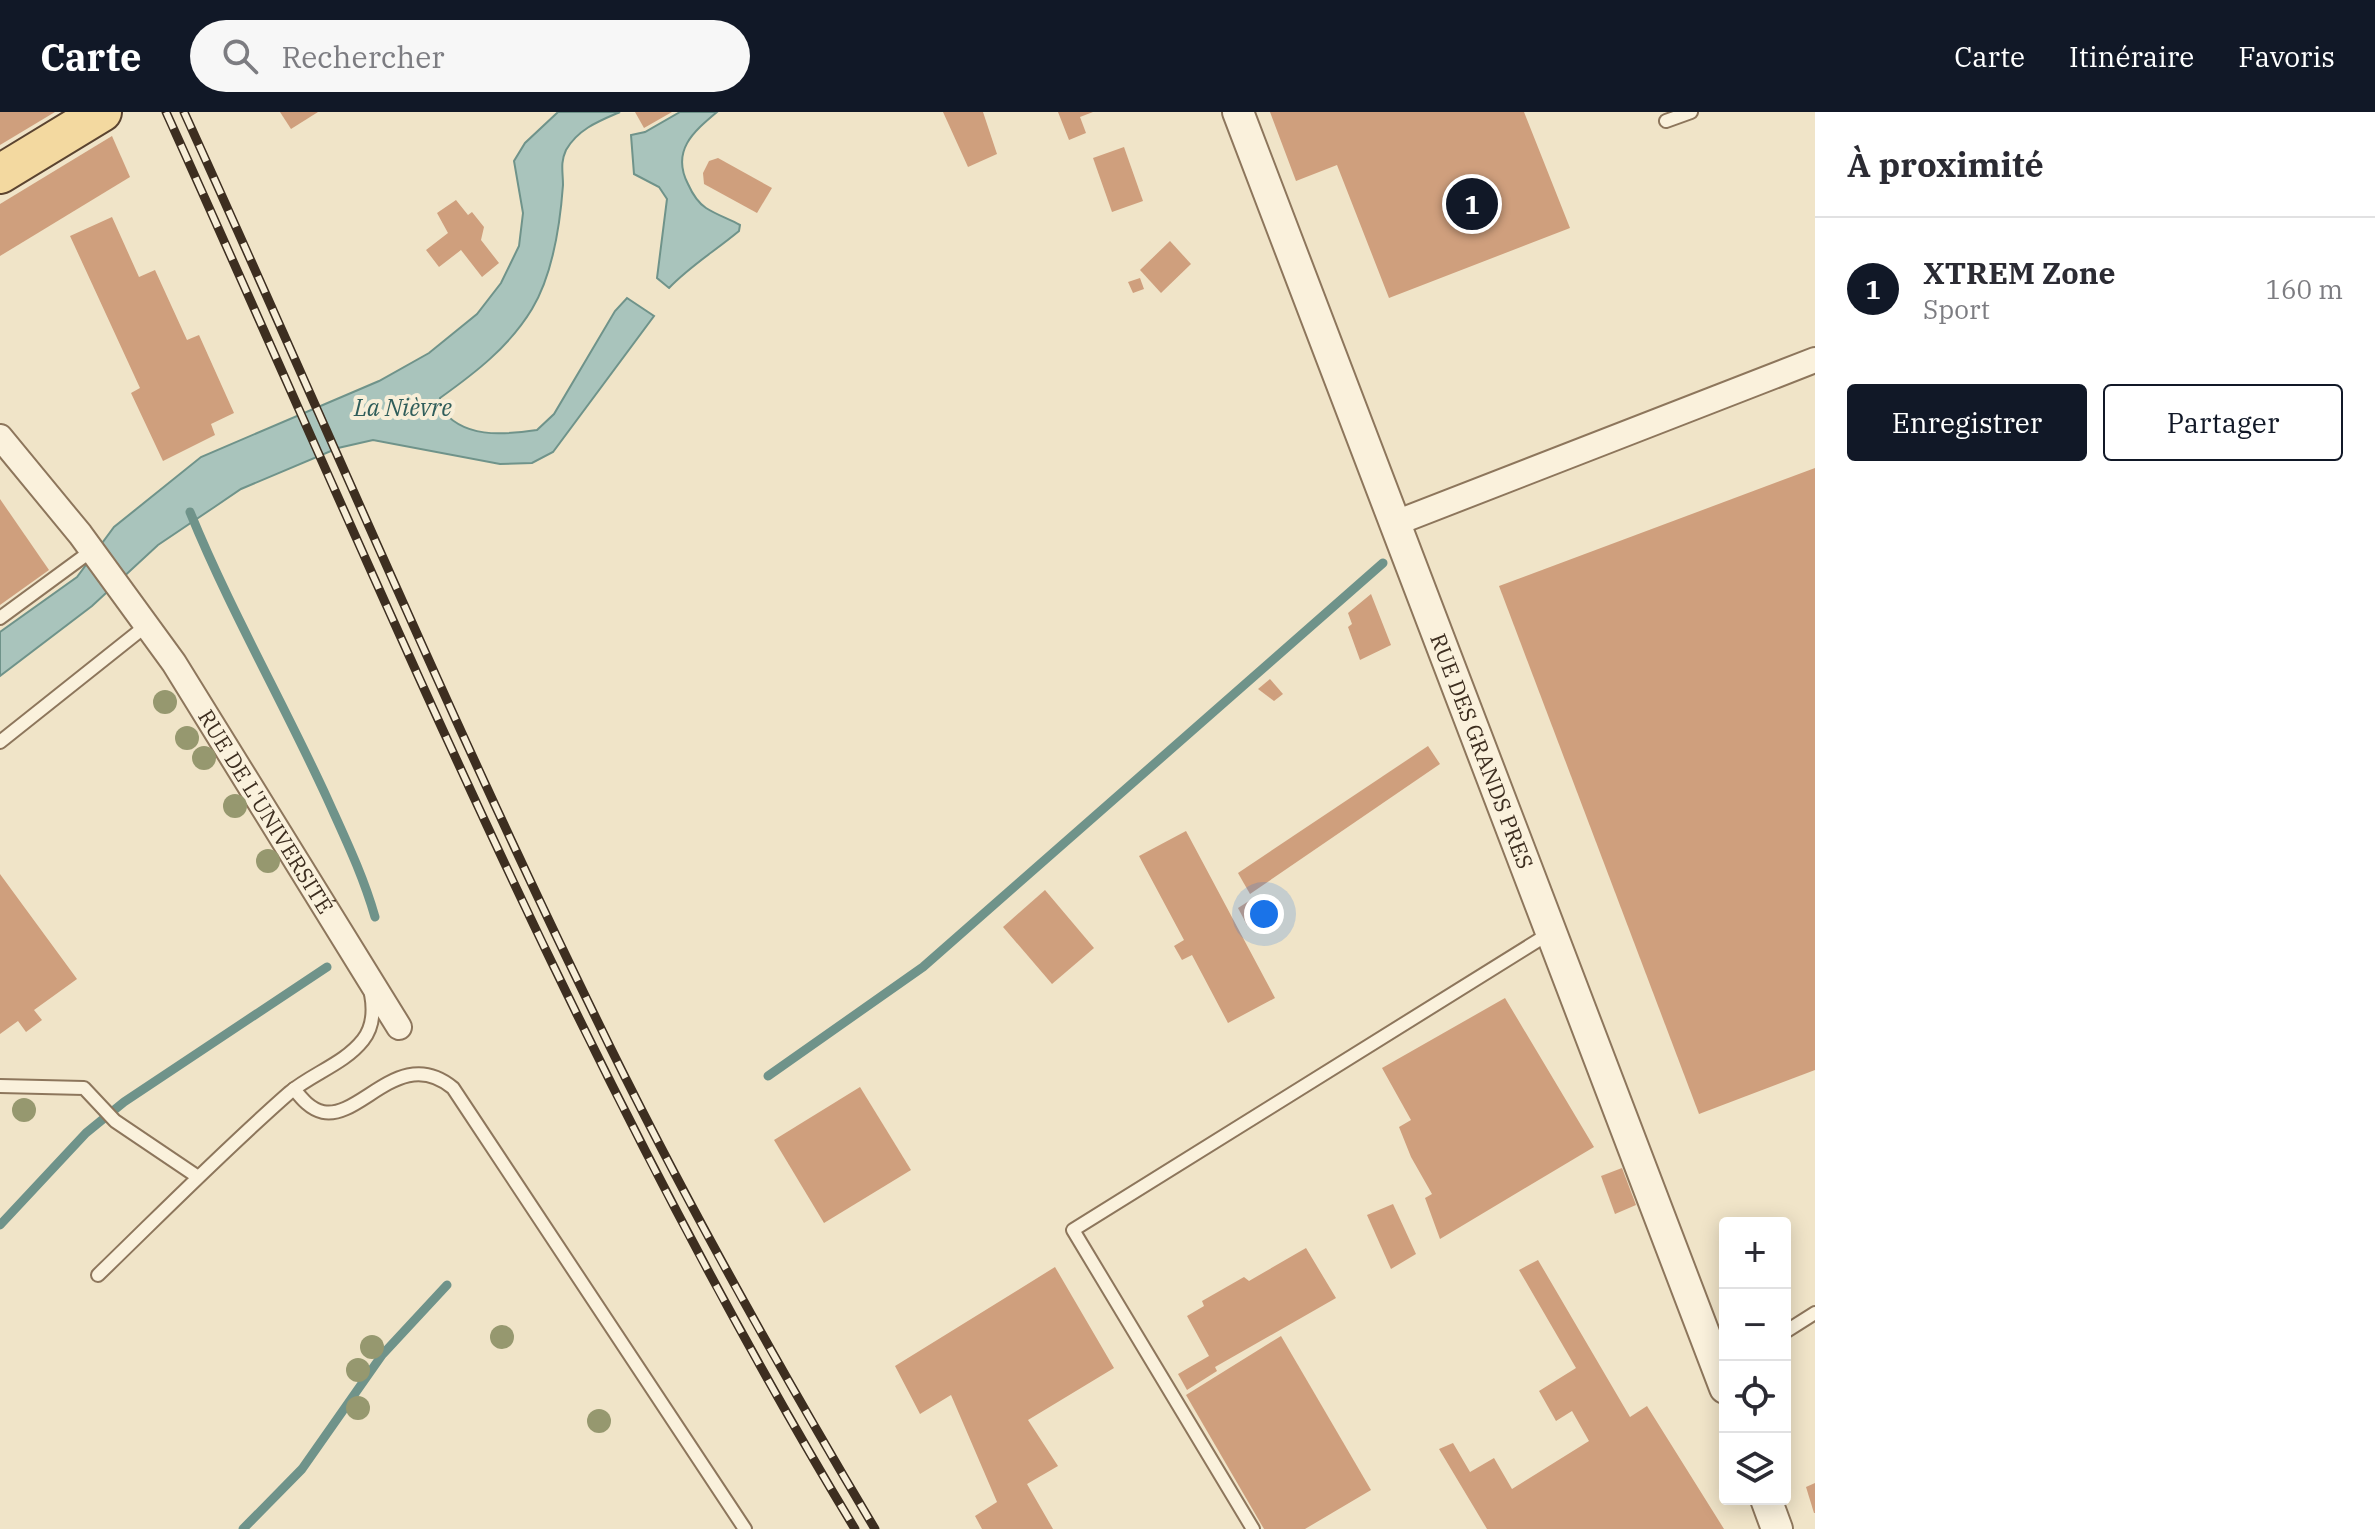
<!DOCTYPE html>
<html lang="fr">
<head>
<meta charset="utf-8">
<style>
	:root { --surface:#fff; --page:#f7f7f7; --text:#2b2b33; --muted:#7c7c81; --line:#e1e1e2; --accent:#111827 }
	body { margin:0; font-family:"IBM Plex Serif",serif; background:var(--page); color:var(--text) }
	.controls { position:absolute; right:24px; bottom:24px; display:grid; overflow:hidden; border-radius:8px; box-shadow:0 4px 20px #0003 }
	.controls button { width:72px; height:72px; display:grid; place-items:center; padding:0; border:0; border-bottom:2px solid var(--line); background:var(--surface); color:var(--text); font:40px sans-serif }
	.you { position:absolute; left:1264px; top:802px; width:28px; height:28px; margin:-20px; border:6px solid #fff; border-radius:50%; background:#1a73e8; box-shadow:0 0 0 12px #1a73e833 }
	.badge { display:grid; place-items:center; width:52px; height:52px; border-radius:50%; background:var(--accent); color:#fff; font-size:26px; font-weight:700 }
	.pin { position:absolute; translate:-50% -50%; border:4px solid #fff; box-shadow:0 2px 8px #0006 }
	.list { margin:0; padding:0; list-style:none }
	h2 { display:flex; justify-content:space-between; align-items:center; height:104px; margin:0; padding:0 32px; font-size:34px }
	h2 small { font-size:26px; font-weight:400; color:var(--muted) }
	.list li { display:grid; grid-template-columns:52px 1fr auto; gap:24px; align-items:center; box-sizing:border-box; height:144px; padding:0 32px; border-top:2px solid var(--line) }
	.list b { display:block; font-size:30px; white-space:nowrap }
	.list p { margin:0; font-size:26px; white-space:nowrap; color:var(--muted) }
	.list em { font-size:26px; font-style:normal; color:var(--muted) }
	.actions { display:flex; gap:16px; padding:24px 32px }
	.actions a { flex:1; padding:18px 0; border:2px solid var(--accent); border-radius:8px; text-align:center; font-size:28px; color:var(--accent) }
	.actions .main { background:var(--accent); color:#fff }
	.icon { flex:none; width:44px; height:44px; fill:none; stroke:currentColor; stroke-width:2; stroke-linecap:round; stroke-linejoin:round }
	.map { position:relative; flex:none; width:1815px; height:1417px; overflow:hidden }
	header { display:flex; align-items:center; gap:48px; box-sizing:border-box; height:112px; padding:0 40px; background:var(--accent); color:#fff }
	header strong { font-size:38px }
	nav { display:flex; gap:44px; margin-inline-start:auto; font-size:28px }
	.search { width:560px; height:72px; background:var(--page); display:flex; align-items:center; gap:20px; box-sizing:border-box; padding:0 28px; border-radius:44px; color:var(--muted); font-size:30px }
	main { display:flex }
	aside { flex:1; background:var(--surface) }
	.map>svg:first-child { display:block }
	.water { fill:#a9c4bc; stroke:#6f938a; stroke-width:2 }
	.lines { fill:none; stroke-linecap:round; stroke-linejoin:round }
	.stream { stroke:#6f938a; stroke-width:9 }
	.building { fill:#cf9f7d }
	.service-casing { stroke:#8d765c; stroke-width:16 }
	.minor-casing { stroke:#8d765c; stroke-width:28 }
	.tertiary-casing { stroke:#8d765c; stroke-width:34 }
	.primary-casing { stroke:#5b4430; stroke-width:42 }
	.service { stroke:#faf1dc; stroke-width:12 }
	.minor { stroke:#faf1dc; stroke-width:24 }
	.tertiary { stroke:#faf1dc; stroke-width:30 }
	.primary { stroke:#f3d9a0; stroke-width:38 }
	.rail-casing { stroke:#3d2e20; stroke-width:9 }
	.rail { stroke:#f7eed8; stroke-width:6; stroke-dasharray:18; stroke-linecap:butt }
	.tree { fill:#96986f }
	.labels { text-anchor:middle; stroke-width:8; stroke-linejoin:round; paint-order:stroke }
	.street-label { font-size:22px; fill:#3d2e20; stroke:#f7eed8 }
	.water-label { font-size:24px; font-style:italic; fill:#2f5d5a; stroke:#f7eed8 }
</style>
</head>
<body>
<header>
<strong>Carte</strong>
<div class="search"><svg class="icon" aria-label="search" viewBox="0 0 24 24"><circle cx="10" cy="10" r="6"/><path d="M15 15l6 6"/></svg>Rechercher</div>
<nav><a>Carte</a><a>Itinéraire</a><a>Favoris</a></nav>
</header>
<main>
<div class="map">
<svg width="1815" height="1417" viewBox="0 0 1815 1417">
	<rect width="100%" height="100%" fill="#f0e4c8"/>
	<g class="water">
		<path d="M558,0H620C599,9 578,17 566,38C560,51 563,60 563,73C560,114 553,162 532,197C509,235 475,261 440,286V295C462,327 503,323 537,318L554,302L615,199L627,186L654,204L553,340L532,351L500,352L373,328L338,336L241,377L213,396L158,433L92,494L0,564V520L77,465L114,415L201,345L379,269L429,241L477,202L501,171L519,134L523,101L514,49L525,31Z"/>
		<path d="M680,0H717C693,20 671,39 688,72C692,81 697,90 706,96C717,103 729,107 740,113L739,119C715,139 690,154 669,176L657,166L667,87L659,75L634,62L631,23L645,20Z"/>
	</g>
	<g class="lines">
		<g class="stream">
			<path d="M190,400C230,498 283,590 327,686C345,726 363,763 375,805"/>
			<path d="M768,964L923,855L1383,451"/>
			<path d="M0,1113L86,1021L124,990L327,855"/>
			<path d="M243,1417L302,1357L382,1243L447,1173"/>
		</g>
	</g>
	<g class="building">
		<path d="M0,0H55L0,33Z"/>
		<path d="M280,0H318L291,17Z"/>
		<path d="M635,0H672L644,16Z"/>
		<path d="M943,0H983L997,42L968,55Z"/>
		<path d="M1058,0H1093L1080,5L1086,21L1069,28Z"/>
		<path d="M1270,0H1524L1570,116L1389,186L1337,53L1296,69Z"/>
		<path d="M112,24L130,65L0,144V92Z"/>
		<path d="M1124,35L1143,89L1112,100L1093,46Z"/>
		<path d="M718,46L772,76L757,101L704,72L703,61L709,49Z"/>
		<path d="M456,88L468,103L472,100L484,115L481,128L499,151L482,165L461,138L439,155L426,138L448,121L437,101Z"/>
		<path d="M112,105L139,165L155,158L187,228L199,223L234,301L211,312L215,323L163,349L131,281L140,276L70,124Z"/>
		<path d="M1170,129L1191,152L1161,181L1140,158Z"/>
		<path d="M1140,166L1144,177L1133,181L1128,170Z"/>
		<path d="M1815,356V958L1699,1002L1499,474Z"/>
		<path d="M0,387L49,458L0,493Z"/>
		<path d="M1371,482L1391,533L1360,548L1348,515L1352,512L1348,501Z"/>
		<path d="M1270,567L1283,582L1274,589L1258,577Z"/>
		<path d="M1428,634L1440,652L1250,782L1238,761Z"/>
		<path d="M1186,719L1275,886L1228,911L1192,843L1182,848L1174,834L1184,828L1139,744Z"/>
		<path d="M0,762L77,867L34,898L42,908L26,920L18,909L0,922Z"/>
		<path d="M1045,778L1094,836L1052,872L1003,815Z"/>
		<path d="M1252,787L1262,805L1247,813L1238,796Z"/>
		<path d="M1505,886L1594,1035L1440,1127L1425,1086L1432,1082L1411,1045L1399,1015L1411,1008L1382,956Z"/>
		<path d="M860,975L911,1058L824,1111L774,1028Z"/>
		<path d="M1622,1056L1636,1093L1615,1102L1601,1064Z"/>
		<path d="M1393,1092L1416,1142L1391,1157L1367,1103Z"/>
		<path d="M1306,1136L1336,1186L1215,1255L1217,1259L1187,1278L1178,1262L1209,1244L1187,1204L1204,1194L1202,1189L1244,1165L1249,1169Z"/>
		<path d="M1538,1148L1630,1305L1647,1294L1724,1417H1487L1439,1337L1453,1331L1470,1360L1494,1346L1512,1377L1589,1329L1572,1299L1556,1309L1539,1279L1576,1256L1519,1158Z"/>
		<path d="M1055,1155L1114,1256L1028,1308L1058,1354L1027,1372L1053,1417H982L975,1404L997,1390L951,1283L920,1302L895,1254Z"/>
		<path d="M1281,1224L1371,1378L1305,1417H1264L1186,1283Z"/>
		<path d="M1815,1371V1401H1814L1806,1375Z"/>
	</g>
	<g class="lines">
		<g class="service-casing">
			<g id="service">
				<path d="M1666,9L1691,0"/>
				<path d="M0,506L83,445"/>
				<path d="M0,630L147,513"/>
				<path d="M0,974L84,976L115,1009L198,1065"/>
				<path d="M294,977C302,987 310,997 323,1000C361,1008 400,932 453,976L745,1417"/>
				<path d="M98,1163C161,1102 223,1039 289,981C313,961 344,952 363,928C374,914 374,898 371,882"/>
				<path d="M1785,1220L1815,1201"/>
				<path d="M1253,1417L1073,1118L1550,821"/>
			</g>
		</g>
		<g class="minor-casing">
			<g id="minor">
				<path id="s1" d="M0,325L80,422L174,551L399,915"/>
				<path d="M1393,412L1815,248"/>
			</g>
		</g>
		<g class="tertiary-casing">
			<g id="tertiary">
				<path id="s2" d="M1238,0L1725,1276"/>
				<path d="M1766,1387L1777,1417"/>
			</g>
		</g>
		<g class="primary-casing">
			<path id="primary" d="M0,62L102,0"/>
		</g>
		<use href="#service" class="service"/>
		<use href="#minor" class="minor"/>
		<use href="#tertiary" class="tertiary"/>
		<use href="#primary" class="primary"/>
		<g class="rail-casing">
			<g id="rail">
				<path d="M166,0C383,479 582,966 855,1417"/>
				<path d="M184,0C321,301 449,605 594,902C679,1078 775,1249 875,1417"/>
			</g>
		</g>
		<use href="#rail" class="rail"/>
	</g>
	<g class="tree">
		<circle cx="165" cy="590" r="12"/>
		<circle cx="187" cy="626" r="12"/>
		<circle cx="204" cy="646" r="12"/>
		<circle cx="235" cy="694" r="12"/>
		<circle cx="268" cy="749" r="12"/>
		<circle cx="24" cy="998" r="12"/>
		<circle cx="502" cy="1225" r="12"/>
		<circle cx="372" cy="1235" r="12"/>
		<circle cx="358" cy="1258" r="12"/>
		<circle cx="358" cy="1296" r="12"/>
		<circle cx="599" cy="1309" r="12"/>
	</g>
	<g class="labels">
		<g class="street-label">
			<text dy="8" stroke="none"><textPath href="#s2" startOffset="684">RUE DES GRANDS PRES</textPath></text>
			<text dy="8" stroke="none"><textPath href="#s1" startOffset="460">RUE DE L'UNIVERSITÉ</textPath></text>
		</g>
		<g class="water-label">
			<text x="403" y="304">La Nièvre</text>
		</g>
	</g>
</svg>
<div class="controls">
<button>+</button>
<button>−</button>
<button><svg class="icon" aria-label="locate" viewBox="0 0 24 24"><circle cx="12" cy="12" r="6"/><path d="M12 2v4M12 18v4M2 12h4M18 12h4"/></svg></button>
<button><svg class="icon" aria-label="layers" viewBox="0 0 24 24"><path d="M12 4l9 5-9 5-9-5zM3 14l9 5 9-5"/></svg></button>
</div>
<div class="you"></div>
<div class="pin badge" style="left:1472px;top:92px">1</div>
</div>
<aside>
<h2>À proximité<small></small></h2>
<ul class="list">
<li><span class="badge">1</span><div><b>XTREM Zone</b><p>Sport</p></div><em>160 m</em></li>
</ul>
<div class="actions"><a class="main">Enregistrer</a><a>Partager</a></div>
</aside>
</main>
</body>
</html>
